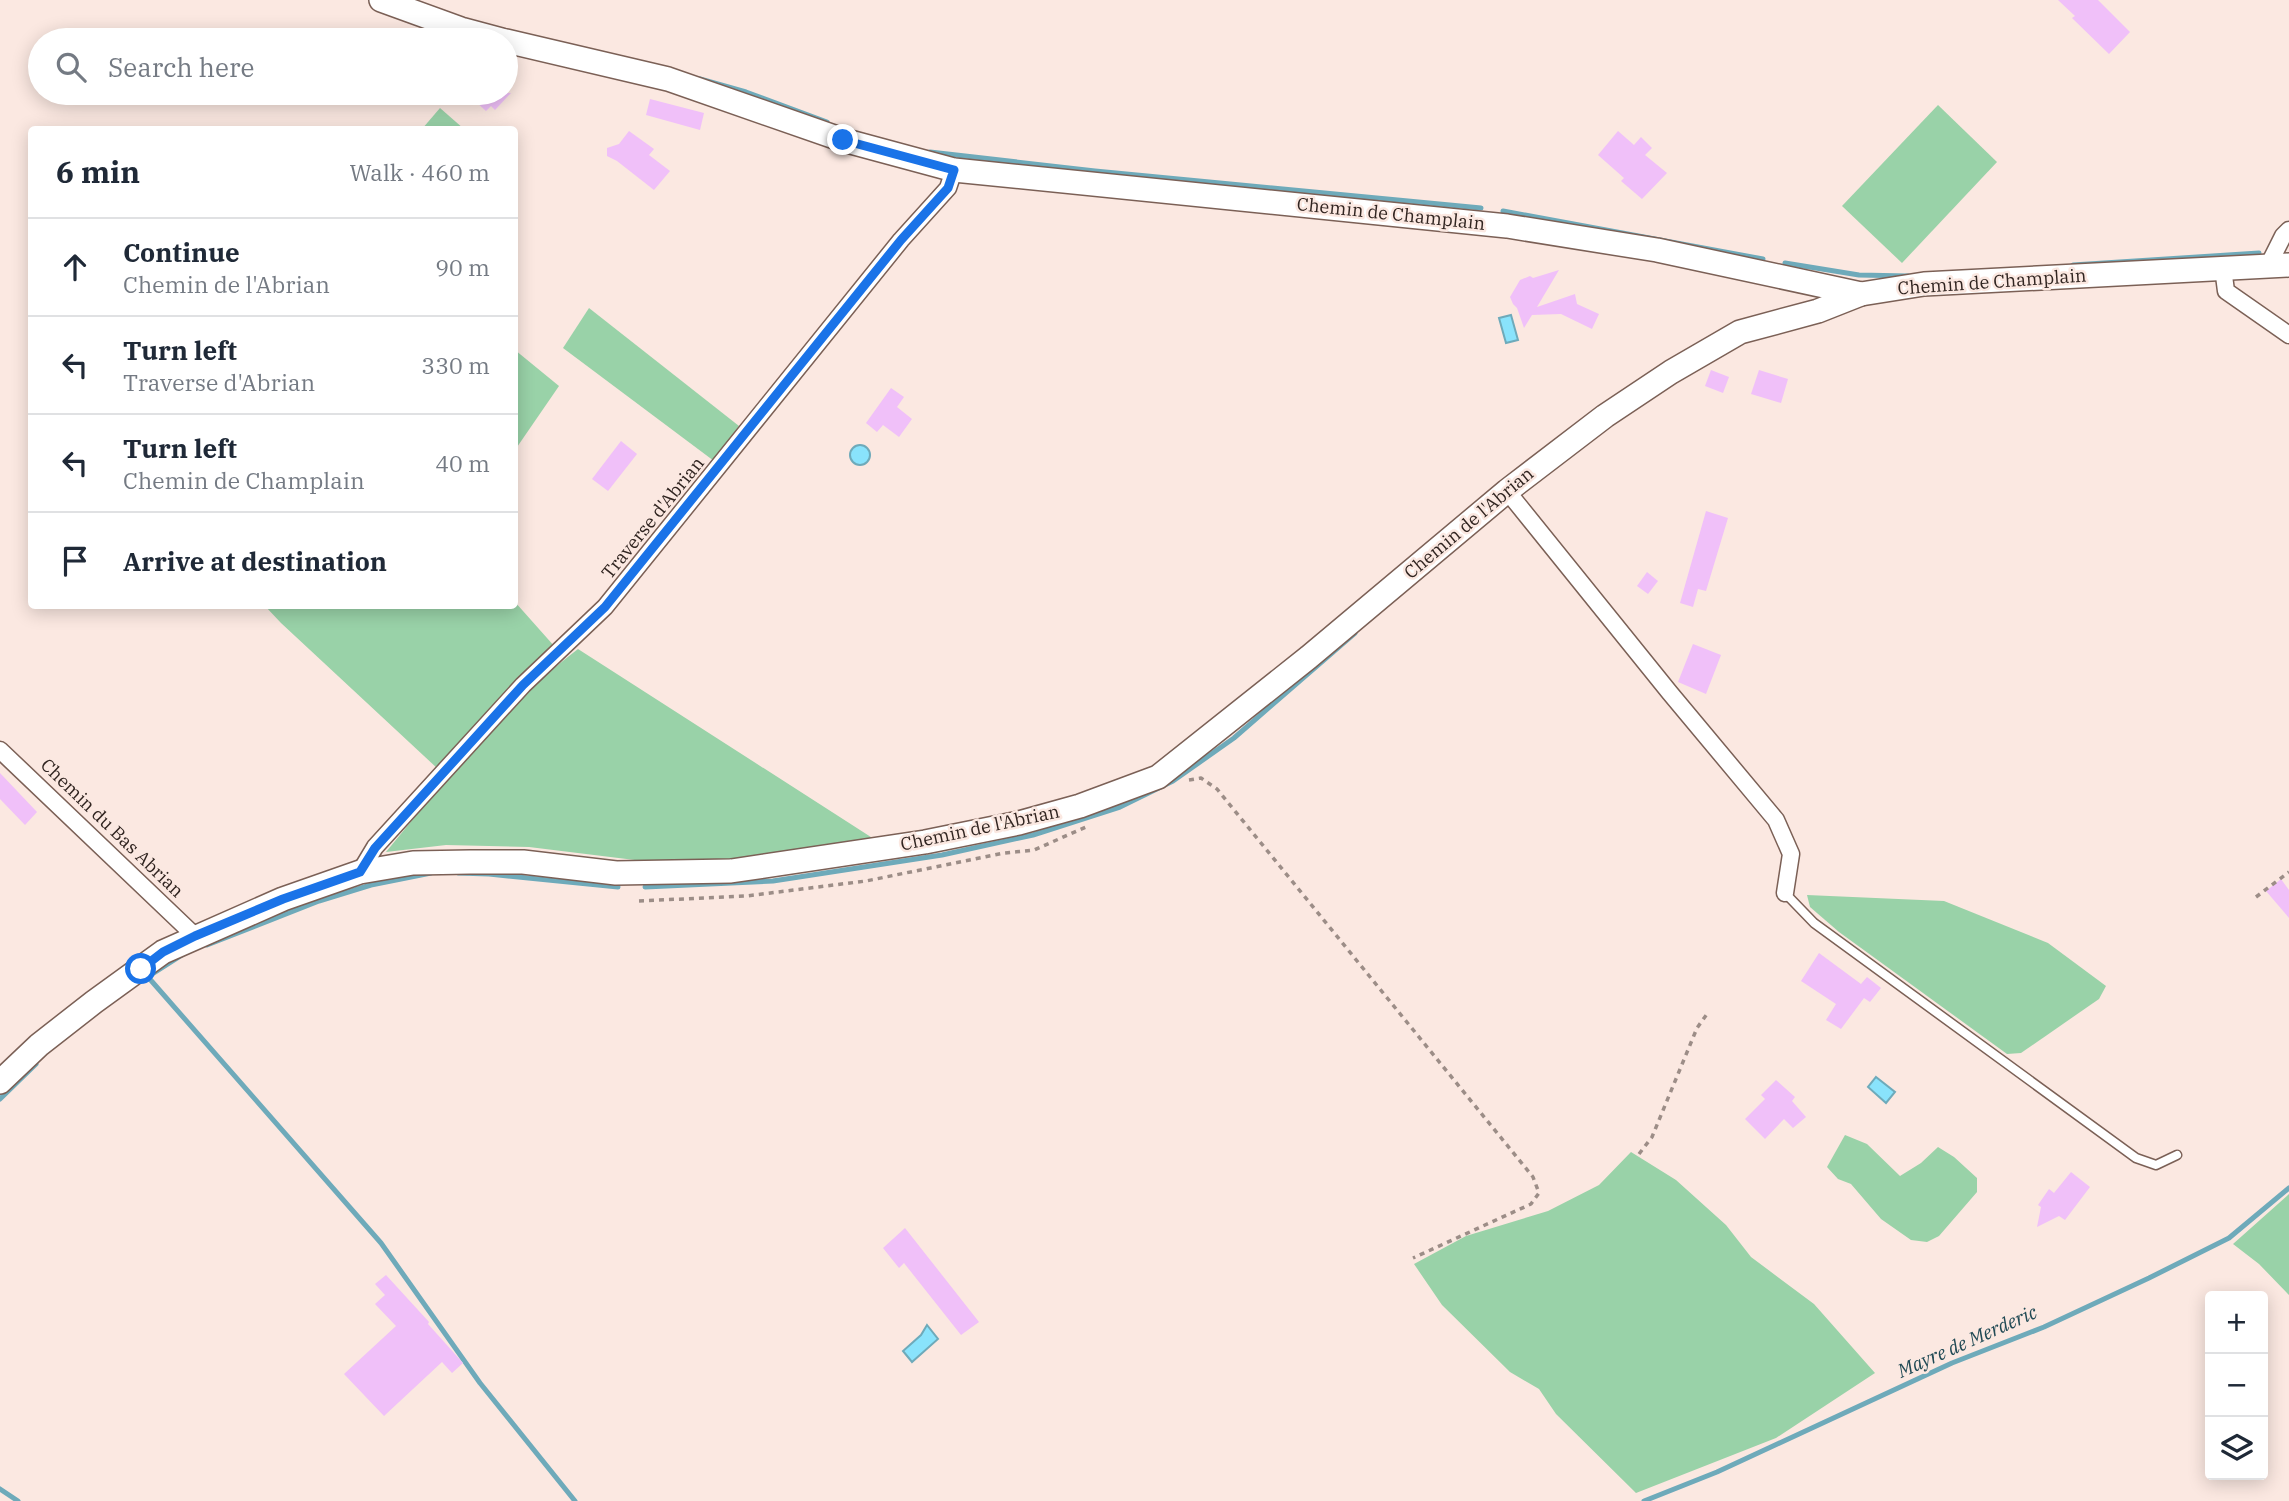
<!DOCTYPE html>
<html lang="en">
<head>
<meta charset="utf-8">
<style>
	:root { --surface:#fff; --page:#f6f6f7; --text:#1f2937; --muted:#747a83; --line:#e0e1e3 }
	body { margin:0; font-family:"IBM Plex Serif",serif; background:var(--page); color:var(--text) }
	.controls { position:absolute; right:21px; bottom:21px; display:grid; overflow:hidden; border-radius:7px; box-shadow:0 4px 18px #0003 }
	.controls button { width:63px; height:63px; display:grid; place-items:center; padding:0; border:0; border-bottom:2px solid var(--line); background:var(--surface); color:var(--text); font:35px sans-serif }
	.stop { position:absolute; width:21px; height:21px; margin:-16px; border:5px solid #1a73e8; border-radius:50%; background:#fff }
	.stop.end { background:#1a73e8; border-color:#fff; box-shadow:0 2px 7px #0008 }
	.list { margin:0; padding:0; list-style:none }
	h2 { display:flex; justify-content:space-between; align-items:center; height:91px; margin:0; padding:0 28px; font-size:30px }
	h2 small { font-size:23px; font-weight:400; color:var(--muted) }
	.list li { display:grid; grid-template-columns:46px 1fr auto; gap:21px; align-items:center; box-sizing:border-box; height:98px; padding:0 28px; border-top:2px solid var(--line) }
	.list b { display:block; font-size:26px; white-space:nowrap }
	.list p { margin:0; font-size:23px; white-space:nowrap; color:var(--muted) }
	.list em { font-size:23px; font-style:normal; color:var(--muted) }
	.icon { flex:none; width:38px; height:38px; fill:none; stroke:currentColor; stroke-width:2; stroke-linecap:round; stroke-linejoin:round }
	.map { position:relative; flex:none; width:2289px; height:1501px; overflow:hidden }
	.search { position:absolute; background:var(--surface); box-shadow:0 4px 18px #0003; left:28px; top:28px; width:490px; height:77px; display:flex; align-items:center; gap:18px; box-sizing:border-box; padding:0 24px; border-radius:38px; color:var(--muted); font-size:26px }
	.panel { position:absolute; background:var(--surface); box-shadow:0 4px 18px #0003; left:28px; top:126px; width:490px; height:483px; border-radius:7px }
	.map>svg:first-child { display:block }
	.green { fill:#99d2a8 }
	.water { fill:#89e3fc; stroke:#6eaaba; stroke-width:2 }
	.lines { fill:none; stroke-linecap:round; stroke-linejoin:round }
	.stream { stroke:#6eaaba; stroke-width:5 }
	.building { fill:#f0c0f9 }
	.lane-casing { stroke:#7b6056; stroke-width:11 }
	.street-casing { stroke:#7b6056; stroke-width:19 }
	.secondary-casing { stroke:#7b6056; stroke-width:26 }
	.path { stroke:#9c8d87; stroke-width:3.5; stroke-dasharray:5 5; stroke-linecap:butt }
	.lane { stroke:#fff; stroke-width:8 }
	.street { stroke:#fff; stroke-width:16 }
	.secondary { stroke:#fff; stroke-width:23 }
	.route { stroke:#1a73e8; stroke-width:9 }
	.labels { text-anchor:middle; stroke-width:5; stroke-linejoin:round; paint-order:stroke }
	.street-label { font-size:18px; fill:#302420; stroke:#fbe8e1 }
	.water-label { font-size:19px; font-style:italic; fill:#214a55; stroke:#fbe8e1 }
</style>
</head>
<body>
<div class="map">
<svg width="2289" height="1501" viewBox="0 0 2289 1501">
	<rect width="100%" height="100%" fill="#fbe8e1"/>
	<g class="green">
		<path d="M1938,105L1997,162L1902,263L1842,206Z"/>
		<path d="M440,108L464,129H422Z"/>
		<path d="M589,308L739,426L714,461L563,348Z"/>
		<path d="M515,350L559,386L515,450Z"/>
		<path d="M515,602L555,647L438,769L281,623L265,606H514Z"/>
		<path d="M578,649L874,839L738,860L651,862L529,847L446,845L386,852C445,780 504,705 578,649Z"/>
		<path d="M1807,895L1944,901L2048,943L2106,986L2099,999L2021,1053L2007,1054L1839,932L1810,907Z"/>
		<path d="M1845,1135L1867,1144L1900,1176L1921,1163L1938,1147L1954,1157L1977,1178V1192L1939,1236L1927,1242L1911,1240L1881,1219L1851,1184L1838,1179L1827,1167Z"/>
		<path d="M1631,1152L1676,1180L1726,1225L1751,1257L1814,1304L1875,1373L1776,1438L1636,1493L1556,1414L1539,1389L1510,1372L1442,1305L1414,1264L1466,1236L1548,1211L1599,1185Z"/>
		<path d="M2289,1194V1295L2259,1264L2233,1244Z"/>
	</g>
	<g class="water">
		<path d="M1511,315L1518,340L1506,343L1499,318Z"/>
		<circle cx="860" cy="455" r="10"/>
		<path d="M1876,1077L1895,1092L1886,1103L1868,1087Z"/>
		<path d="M927,1325L938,1339L912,1362L903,1351L921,1335Z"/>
	</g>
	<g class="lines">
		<g class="stream">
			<path d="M700,79L746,92L827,122"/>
			<path d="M930,152L1095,171L1481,208"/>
			<path d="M1503,211L1763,259"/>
			<path d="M1785,263L1859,275L1908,276"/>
			<path d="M2073,265L2259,253"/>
			<path d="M458,873L489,874L618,887"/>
			<path d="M645,887L773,881L942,855L1033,835L1120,807L1173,781L1234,738L1355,633"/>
			<path d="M207,945L319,901L371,885L431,873"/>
			<path d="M148,977L381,1243L480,1383L575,1501"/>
			<path d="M146,978L182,955"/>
			<path d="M0,1099L36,1064"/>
			<path d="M0,1489L18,1501"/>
			<path d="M1644,1501L1717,1472L1952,1363L2044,1327L2149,1278L2229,1238L2289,1188"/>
		</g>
	</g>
	<g class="building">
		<path d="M2058,0H2098L2130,32L2109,54L2072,18L2075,16Z"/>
		<path d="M466,93H511L495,110L491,106L486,111Z"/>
		<path d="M650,99L704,113L700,130L646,115Z"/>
		<path d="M629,131L654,149L649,155L670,171L654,190L617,161L607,156V148L619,144Z"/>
		<path d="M1618,131L1634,145L1641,137L1652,148L1645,155L1667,173L1642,199L1621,181L1624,178L1598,155Z"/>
		<path d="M1559,270L1537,307L1575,294L1577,304L1599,314L1592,329L1561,314L1532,315L1524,328L1517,308L1513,304L1510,297L1520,280L1530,276L1533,278Z"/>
		<path d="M1711,370L1729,377L1723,393L1705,386Z"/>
		<path d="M1759,370L1788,379L1781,403L1751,394Z"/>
		<path d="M891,388L904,397L897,407L912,419L899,437L883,425L877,432L866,423Z"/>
		<path d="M621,441L637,454L608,491L592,479Z"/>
		<path d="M1706,511L1728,518L1706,591L1698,589L1693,607L1680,603Z"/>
		<path d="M1647,572L1658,581L1648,594L1637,586Z"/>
		<path d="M1693,644L1721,655L1706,694L1678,682Z"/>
		<path d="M0,773L37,812L25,825L0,799Z"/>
		<path d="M2281,879L2289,890V918L2266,891Z"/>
		<path d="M1819,953L1861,984L1867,977L1881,988L1870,1002L1864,998L1841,1029L1826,1020L1836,1004L1801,981Z"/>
		<path d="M1776,1080L1795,1097L1792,1101L1806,1117L1793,1128L1784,1119L1765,1139L1745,1119L1765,1099L1761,1095Z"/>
		<path d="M2071,1172L2090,1187L2065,1220L2059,1216L2037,1227L2041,1207L2038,1205L2049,1189L2054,1193Z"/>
		<path d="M905,1228L979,1322L961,1335L904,1263L899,1268L883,1248Z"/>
		<path d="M386,1275L429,1322L428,1324L463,1363L452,1373L442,1362L384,1416L344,1374L396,1326L375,1304L385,1295L375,1284Z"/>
	</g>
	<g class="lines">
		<g class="lane-casing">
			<path id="lane" d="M1785,893L1814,923L2136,1158L2156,1165L2177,1155"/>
		</g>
		<g class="street-casing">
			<g id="street">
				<path d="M2268,266L2283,236L2289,230"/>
				<path d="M2223,268L2226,291L2289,335"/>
				<path d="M1507,491L1670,693L1776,820L1791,854L1785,893"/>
				<path d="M0,750L195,936"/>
				<path d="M360,872L375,847L523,685L605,607L901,240L948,188L954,170"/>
			</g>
		</g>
		<g class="secondary-casing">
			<g id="secondary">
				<path d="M381,0L461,29L502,40"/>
				<path d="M506,41L668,79L843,140L954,170L1507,226L1657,250L1861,294L1924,284L2289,265"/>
				<path d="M0,1082L39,1045L94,1002L163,952L283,899L360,872L413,863L470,862H523L616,873L731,871L925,842L1019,823L1080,806L1158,777L1309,657L1507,491L1605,416L1671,372L1740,332L1818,311L1861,294"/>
			</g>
		</g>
		<g class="path">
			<path d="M1189,780L1201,778L1217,789L1533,1177L1539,1193L1531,1204L1413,1258"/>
			<path d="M2256,897L2289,872"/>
			<path d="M639,901L746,896L866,881L1004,853L1034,850L1086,827"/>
			<path d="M1639,1154L1652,1137L1697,1028L1707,1014"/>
		</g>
		<use href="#lane" class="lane"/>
		<use href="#street" class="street"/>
		<use href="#secondary" class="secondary"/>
	</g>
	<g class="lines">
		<path class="route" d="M141,969L163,952L195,936L283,899L360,872L375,848L523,685L605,607L901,240L948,188L954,170L843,140"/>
	</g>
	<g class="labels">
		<g class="street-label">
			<text transform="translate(1391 214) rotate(6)" y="6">Chemin de Champlain</text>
			<text transform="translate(1992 282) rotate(-4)" y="6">Chemin de Champlain</text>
			<text transform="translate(653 518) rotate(-51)" y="6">Traverse d'Abrian</text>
			<text transform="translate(1469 523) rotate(-40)" y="6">Chemin de l'Abrian</text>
			<text transform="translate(112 828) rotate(44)" y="6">Chemin du Bas Abrian</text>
			<text transform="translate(980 828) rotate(-12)" y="6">Chemin de l'Abrian</text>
		</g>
		<g class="water-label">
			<text transform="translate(1967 1341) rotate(-24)" y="7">Mayre de Merderic</text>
		</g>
	</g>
</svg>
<div class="controls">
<button>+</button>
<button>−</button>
<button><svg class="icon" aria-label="layers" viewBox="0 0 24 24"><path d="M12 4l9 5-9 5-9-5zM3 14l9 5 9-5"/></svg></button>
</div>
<div class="stop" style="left:141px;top:969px"></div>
<div class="stop end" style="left:843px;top:140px"></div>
<div class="search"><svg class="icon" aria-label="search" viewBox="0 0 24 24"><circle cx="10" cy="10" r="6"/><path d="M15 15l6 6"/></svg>Search here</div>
<section class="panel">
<h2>6 min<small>Walk · 460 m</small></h2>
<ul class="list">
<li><svg class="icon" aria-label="ahead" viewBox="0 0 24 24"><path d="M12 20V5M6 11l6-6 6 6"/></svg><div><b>Continue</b><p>Chemin de l'Abrian</p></div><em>90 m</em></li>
<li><svg class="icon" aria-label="left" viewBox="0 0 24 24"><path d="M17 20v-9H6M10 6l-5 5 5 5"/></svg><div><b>Turn left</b><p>Traverse d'Abrian</p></div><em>330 m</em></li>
<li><svg class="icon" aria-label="left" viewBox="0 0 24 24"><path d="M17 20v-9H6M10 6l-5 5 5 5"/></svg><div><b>Turn left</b><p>Chemin de Champlain</p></div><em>40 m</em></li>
<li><svg class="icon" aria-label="arrive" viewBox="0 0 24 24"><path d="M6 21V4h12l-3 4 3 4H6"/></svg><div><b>Arrive at destination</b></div></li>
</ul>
</section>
</div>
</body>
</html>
